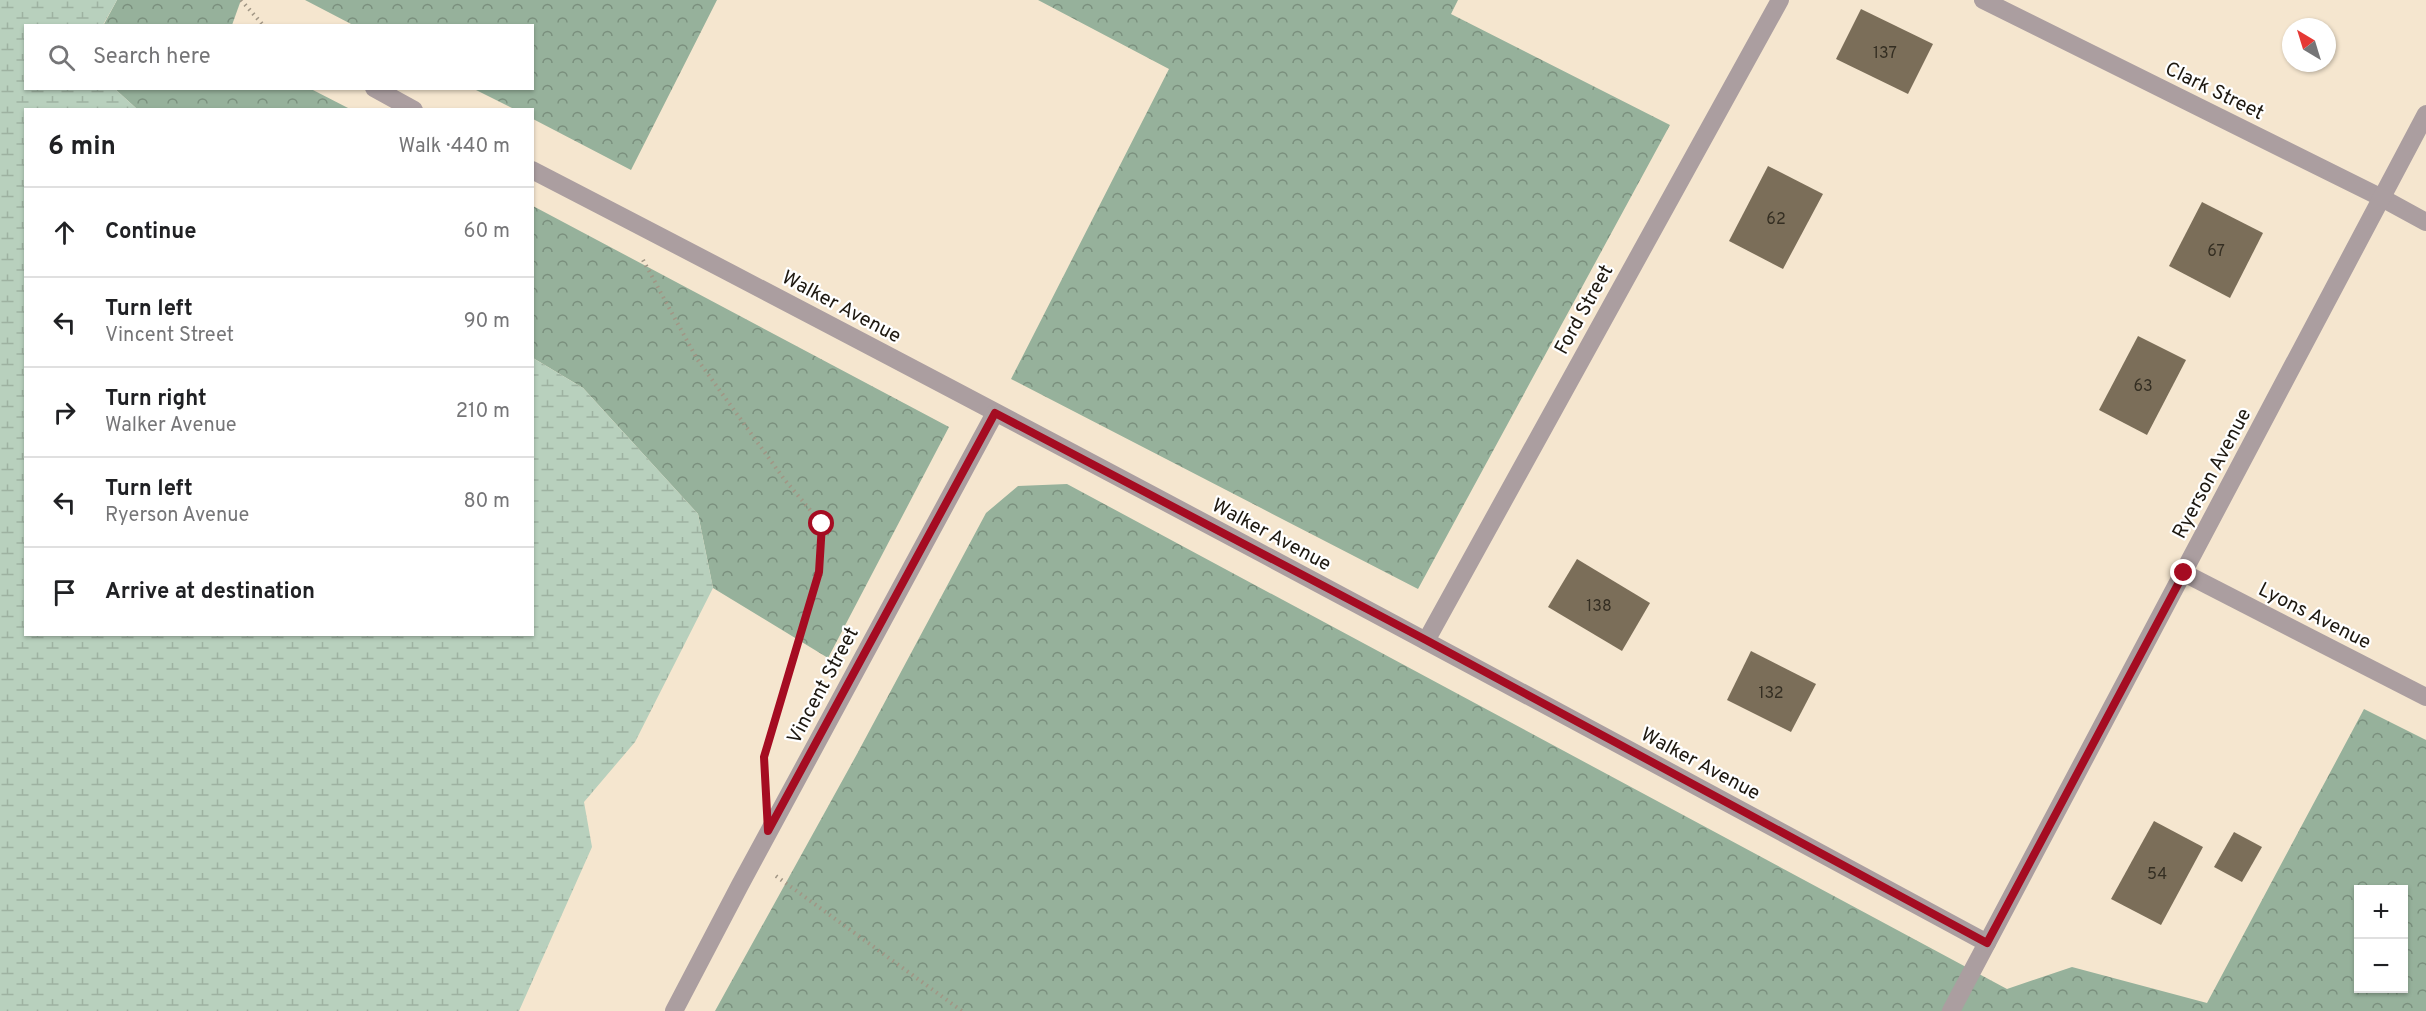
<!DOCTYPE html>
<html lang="en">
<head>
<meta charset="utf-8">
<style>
	:root { --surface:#fff; --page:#f2f2f2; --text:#202124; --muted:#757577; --line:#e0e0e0 }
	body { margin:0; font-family:Overpass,sans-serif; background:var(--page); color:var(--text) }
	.controls { position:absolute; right:18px; bottom:18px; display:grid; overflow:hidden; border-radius:0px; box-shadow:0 2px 4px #0004 }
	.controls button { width:54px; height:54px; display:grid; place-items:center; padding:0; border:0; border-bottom:2px solid var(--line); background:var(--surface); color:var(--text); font:30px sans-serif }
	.compass { position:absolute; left:2282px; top:18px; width:54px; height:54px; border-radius:50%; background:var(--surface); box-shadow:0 2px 4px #0004; rotate:322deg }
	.stop { position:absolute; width:18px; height:18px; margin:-14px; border:4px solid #a50c22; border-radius:50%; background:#fff }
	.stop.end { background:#a50c22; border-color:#fff; box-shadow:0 2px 6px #0008 }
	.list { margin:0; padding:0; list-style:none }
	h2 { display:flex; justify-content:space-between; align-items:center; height:78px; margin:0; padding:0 24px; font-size:26px }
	h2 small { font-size:20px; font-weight:400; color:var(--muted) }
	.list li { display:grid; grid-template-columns:39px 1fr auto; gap:18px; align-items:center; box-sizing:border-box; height:90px; padding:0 24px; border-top:2px solid var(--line) }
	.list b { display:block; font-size:22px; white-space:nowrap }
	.list p { margin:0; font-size:20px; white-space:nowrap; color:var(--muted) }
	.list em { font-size:20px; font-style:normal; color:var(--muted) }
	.icon { flex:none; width:33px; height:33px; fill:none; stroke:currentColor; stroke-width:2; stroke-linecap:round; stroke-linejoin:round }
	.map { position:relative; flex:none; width:2426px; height:1011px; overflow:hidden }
	.search { position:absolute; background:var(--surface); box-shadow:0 2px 4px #0004; left:24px; top:24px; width:510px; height:66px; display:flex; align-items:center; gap:15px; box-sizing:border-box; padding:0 21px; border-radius:0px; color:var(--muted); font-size:22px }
	.panel { position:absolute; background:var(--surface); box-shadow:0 2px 4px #0004; left:24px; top:108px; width:510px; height:528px; border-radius:0px }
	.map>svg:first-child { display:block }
	.forest { fill:url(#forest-crowns); fill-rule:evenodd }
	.wetland { fill:url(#wetland-marsh) }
	.building { fill:#7b6e59 }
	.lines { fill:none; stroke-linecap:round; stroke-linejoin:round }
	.path { stroke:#a19685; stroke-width:4; stroke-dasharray:1.5 4.5; stroke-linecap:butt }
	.street { stroke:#ab9ea0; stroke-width:18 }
	.route { stroke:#a50c22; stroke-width:8 }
	.labels { text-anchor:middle; stroke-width:4.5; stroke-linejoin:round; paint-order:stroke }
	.number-label { font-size:16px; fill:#342e22 }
	.street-label { font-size:20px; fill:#1d1810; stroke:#fff }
</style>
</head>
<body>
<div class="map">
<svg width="2426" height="1011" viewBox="0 0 2426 1011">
	<defs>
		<pattern id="forest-crowns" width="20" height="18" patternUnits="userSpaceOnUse" patternTransform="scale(1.5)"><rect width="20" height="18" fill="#96b19b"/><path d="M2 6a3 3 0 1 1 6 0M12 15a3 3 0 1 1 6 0" fill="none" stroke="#7a8f7d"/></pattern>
		<pattern id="wetland-marsh" width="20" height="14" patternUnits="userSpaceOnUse" patternTransform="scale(1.5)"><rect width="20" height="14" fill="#b8d0bd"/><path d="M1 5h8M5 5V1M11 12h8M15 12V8" fill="none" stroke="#9eb2a1"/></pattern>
	</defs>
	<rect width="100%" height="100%" fill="#f5e6cf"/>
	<g class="forest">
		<path d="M117,0H241L232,25L103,26Z"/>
		<path d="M305,0H717L631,170L533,119L532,110L514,109L474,89L532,88V26L353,25Z"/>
		<path d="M1038,0H1458L1451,14L1670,125L1418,589L1011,379L1169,69Z"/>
		<path d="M115,89H311L350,109H137Z"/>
		<path d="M533,206L949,427L828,658L713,588L698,514L583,388L533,358Z"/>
		<path d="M1067,484L2007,989L2072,967L2207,1003L2364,709L2426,740V1011H715L857,754L986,513L1018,486ZM2358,890H2404V988H2358Z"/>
	</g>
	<path class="wetland" d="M0,0H117L103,25L26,26V88L115,89L137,109L26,110V634H532L533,358L583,388L698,514L713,588L635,742L584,802L592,847L519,1011H0Z"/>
	<g class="building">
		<path d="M1861,9L1933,44L1908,94L1836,59Z"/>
		<path d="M1768,166L1823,194L1783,269L1729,241Z"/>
		<path d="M2202,202L2263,233L2230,298L2169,266Z"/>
		<path d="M2138,336L2186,360L2147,435L2099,410Z"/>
		<path d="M1577,559L1650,603L1622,651L1548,607Z"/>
		<path d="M1751,651L1816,684L1791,732L1727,700Z"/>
		<path d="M2154,821L2203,847L2161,925L2111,899Z"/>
		<path d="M2234,832L2262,847L2242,882L2214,867Z"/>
	</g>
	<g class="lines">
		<g class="path">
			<path d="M241,0L264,26"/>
			<path d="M643,260L697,359L784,479L822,524L819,572L764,757L765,779"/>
			<path d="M776,876L962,1011"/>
		</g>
		<g class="street">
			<path d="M1983,0L2382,198L2426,222"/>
			<path d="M374,88L414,110"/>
			<path d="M532,170C1020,422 1504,682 1987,943"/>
			<path d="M2184,573L2426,697"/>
			<path d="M1426,641L1780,0"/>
			<path d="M674,1011L740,885L995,413"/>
			<path d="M1951,1011L2426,114"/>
		</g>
	</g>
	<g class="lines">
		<path class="route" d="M822,524L819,572L764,757L768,831L995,413L1426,640L1987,943L2184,573"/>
	</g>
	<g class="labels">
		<g class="number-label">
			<text x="1885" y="58">137</text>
			<text x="1776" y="224">62</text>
			<text x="2216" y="256">67</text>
			<text x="2143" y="391">63</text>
			<text x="1599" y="611">138</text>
			<text x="1771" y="698">132</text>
			<text x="2157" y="879">54</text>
		</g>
		<g class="street-label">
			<text transform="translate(2215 90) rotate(26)" y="7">Clark Street</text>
			<text transform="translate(842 306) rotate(28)" y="7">Walker Avenue</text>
			<text transform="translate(1583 309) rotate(-61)" y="7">Ford Street</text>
			<text transform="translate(2211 473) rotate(-62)" y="7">Ryerson Avenue</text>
			<text transform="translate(1272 534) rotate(28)" y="7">Walker Avenue</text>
			<text transform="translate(2315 615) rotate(27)" y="7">Lyons Avenue</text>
			<text transform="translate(822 685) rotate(-62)" y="7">Vincent Street</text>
			<text transform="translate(1701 763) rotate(28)" y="7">Walker Avenue</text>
		</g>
	</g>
</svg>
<div class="controls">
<button>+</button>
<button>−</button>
</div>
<svg class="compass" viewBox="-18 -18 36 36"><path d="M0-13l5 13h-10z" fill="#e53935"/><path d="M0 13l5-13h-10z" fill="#757577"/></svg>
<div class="stop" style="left:822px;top:524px"></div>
<div class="stop end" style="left:2184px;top:573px"></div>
<div class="search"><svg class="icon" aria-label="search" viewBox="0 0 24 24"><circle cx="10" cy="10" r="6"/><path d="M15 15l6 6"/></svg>Search here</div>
<section class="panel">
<h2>6 min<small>Walk · 440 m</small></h2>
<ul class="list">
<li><svg class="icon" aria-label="ahead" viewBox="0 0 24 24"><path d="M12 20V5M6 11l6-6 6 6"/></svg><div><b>Continue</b></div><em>60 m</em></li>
<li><svg class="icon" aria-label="left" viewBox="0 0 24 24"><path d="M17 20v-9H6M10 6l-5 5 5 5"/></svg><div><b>Turn left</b><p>Vincent Street</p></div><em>90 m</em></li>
<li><svg class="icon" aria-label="right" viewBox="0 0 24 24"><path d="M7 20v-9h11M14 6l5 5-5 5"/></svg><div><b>Turn right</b><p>Walker Avenue</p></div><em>210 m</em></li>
<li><svg class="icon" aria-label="left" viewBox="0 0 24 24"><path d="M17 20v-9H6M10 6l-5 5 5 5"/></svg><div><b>Turn left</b><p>Ryerson Avenue</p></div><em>80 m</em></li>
<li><svg class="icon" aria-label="arrive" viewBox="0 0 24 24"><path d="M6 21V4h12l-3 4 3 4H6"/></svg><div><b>Arrive at destination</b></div></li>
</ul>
</section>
</div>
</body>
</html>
